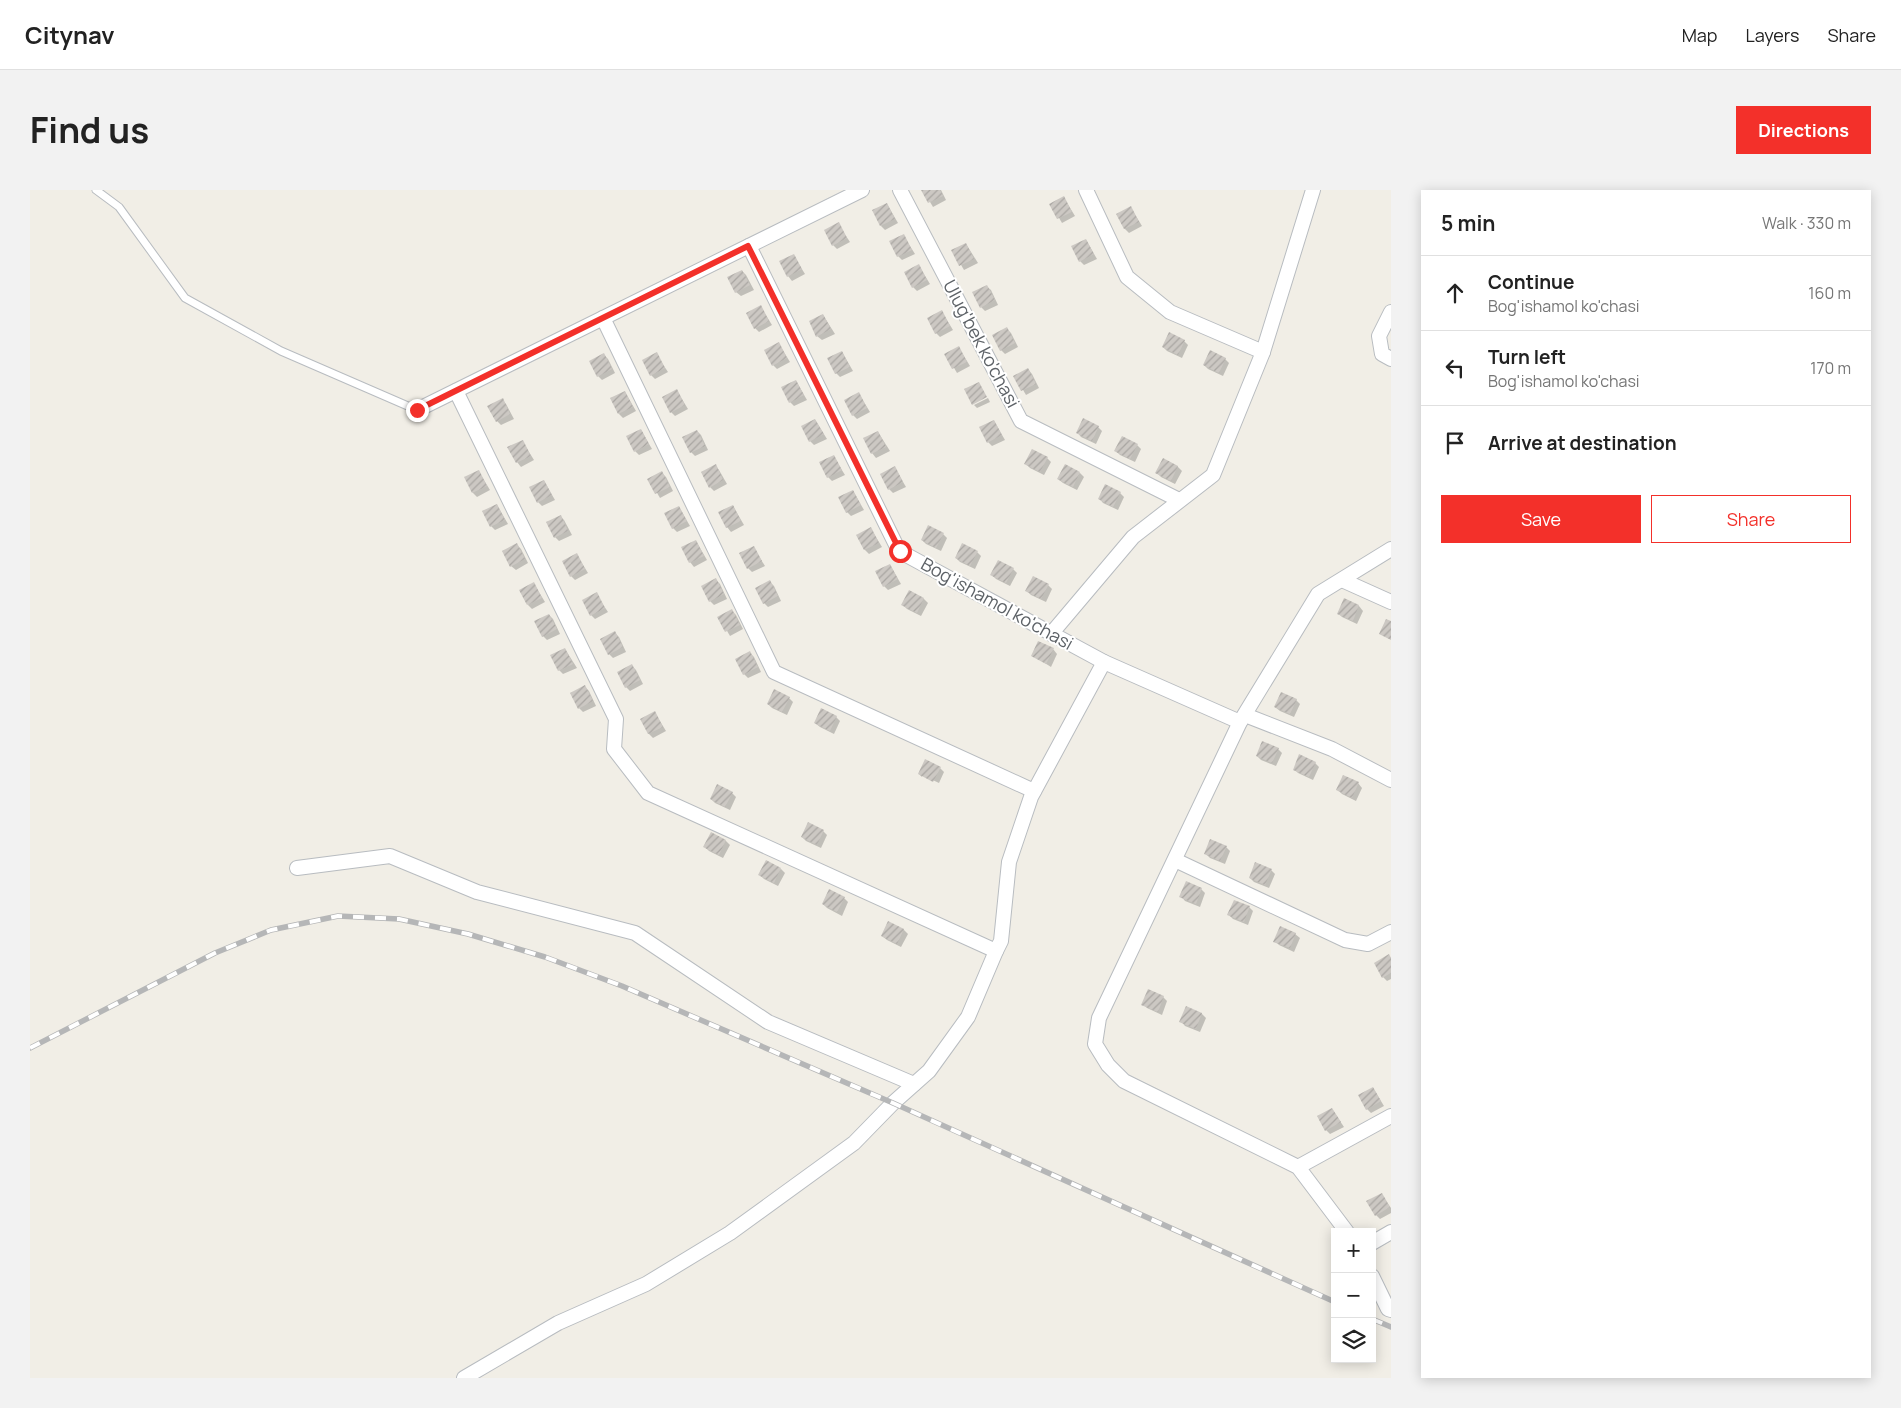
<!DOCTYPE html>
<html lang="en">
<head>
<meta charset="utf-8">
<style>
	:root { --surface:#fff; --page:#f2f2f2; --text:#222; --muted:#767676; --line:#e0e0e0; --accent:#f3302a }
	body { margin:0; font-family:Manrope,sans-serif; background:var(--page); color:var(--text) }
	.controls { position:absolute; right:15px; bottom:15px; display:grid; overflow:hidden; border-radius:0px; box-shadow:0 2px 12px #0003 }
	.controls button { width:45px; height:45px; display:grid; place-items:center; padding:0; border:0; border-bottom:1px solid var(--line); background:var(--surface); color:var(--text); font:25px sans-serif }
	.stop { position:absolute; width:15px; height:15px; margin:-11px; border:4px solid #f3302a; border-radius:50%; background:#fff }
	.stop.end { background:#f3302a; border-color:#fff; box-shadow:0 1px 5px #0008 }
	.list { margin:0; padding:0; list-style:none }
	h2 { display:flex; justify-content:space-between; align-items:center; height:65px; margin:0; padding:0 20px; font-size:21px }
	h2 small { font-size:16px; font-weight:400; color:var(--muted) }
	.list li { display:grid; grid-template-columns:32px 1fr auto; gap:15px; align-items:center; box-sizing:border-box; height:75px; padding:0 20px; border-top:1px solid var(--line) }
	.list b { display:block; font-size:19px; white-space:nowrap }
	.list p { margin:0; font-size:16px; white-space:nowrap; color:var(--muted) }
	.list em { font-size:16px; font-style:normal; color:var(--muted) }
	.actions { display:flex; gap:10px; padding:15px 20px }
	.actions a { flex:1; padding:11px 0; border:1px solid var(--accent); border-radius:0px; text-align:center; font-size:18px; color:var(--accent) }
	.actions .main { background:var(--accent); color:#fff }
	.icon { flex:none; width:28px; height:28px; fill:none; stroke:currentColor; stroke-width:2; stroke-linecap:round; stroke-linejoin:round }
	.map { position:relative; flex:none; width:1361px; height:1188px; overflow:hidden; border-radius:0px }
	header { display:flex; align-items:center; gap:30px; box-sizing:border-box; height:70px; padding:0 25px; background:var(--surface); border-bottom:1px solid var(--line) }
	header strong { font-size:24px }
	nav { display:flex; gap:28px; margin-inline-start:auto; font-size:18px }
	.intro { display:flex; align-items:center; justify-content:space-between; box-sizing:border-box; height:120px; padding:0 30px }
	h1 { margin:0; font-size:35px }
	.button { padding:12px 22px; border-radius:0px; background:var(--accent); color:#fff; font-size:18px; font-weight:700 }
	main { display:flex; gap:30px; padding:0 30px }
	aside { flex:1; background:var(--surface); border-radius:0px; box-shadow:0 2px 12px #0003 }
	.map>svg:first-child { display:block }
	.shadow { fill:#0003 }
	.building { fill:url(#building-hatch) }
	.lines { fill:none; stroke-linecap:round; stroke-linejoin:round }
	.service-casing { stroke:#b8bcc0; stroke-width:9 }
	.minor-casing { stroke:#b8bcc0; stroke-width:16 }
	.service { stroke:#fff; stroke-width:7 }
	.minor { stroke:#fff; stroke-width:14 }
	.rail-casing { stroke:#b5b6b7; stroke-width:5.5 }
	.rail { stroke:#fff; stroke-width:4; stroke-dasharray:11; stroke-linecap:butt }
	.route { stroke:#f3302a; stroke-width:6 }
	.labels { text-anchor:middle; stroke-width:4; stroke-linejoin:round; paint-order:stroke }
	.street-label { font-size:18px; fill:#5d6267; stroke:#fff }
</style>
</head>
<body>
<header>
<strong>Citynav</strong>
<nav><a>Map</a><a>Layers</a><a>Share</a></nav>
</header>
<div class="intro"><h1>Find us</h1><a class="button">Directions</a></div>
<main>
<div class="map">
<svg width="1361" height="1188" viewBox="0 0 1361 1188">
	<defs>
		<pattern id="building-hatch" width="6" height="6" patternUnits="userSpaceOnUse" patternTransform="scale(1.25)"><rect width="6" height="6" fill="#ccc8c3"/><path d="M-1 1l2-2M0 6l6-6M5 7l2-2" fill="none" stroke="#a9a6a2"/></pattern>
	</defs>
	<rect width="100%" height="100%" fill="#f1eee6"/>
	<g class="shadow">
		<path d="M893,0H911L916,10L903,17Z"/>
		<path d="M1034,8L1045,26L1032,33L1021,14Z"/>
		<path d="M857,14L868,33L855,40L851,36Z"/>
		<path d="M1101,18L1112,36L1099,43L1095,39L1088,24Z"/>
		<path d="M808,34L820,52L807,59L803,55Z"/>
		<path d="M873,45L885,64L872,70L868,66Z"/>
		<path d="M1056,50L1067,69L1054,75L1050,71Z"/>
		<path d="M936,54L948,73L934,80L923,61Z"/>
		<path d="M763,65L775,84L762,91L758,86Z"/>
		<path d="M889,76L900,94L887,101L883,97Z"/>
		<path d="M712,81L716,85L724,100L711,106L706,102Z"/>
		<path d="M956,96L961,100L968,115L955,121L951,117Z"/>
		<path d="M731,117L742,135L729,142L725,138Z"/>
		<path d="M912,122L923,140L910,147L906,143Z"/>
		<path d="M793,125L805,144L792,150L787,146L780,132Z"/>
		<path d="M977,139L981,143L988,157L975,164L971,160Z"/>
		<path d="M1154,151L1158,155L1152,168L1137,161L1133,157Z"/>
		<path d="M749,154L760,172L747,179L743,175Z"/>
		<path d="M929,158L940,176L927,183L916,164Z"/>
		<path d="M812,162L823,181L810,187L806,183Z"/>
		<path d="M626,164L638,182L625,189L621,185Z"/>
		<path d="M574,165L578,169L585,183L572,190L568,186Z"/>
		<path d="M1195,169L1199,173L1193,186L1178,179L1174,175Z"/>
		<path d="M998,179L1002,184L1009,198L996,205L985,186Z"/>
		<path d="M766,191L777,210L764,216L760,212Z"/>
		<path d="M647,201L658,219L645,226L641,222Z"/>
		<path d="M595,202L606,221L593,228L589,224Z"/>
		<path d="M829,204L840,222L827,229L823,225Z"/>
		<path d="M958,208L960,212L947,218L944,215Z"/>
		<path d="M472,210L476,214L484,229L471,235L467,231Z"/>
		<path d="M785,230L797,249L784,255L780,251Z"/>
		<path d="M964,231L975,250L962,256L958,252Z"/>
		<path d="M1068,237L1072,241L1066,254L1051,247L1047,242Z"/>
		<path d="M611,240L622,259L609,265L605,261Z"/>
		<path d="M667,241L671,245L678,260L665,266L661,262Z"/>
		<path d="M848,242L860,261L846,268L842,263L835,249Z"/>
		<path d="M492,251L504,270L491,277L487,272Z"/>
		<path d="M1107,255L1111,259L1105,272L1090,265L1086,261Z"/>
		<path d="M803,266L815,285L802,291L798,287Z"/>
		<path d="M1017,268L1021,272L1014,285L1000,278L996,274Z"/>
		<path d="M1133,269L1148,277L1152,281L1145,294L1131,287L1127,283Z"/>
		<path d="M685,276L689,280L697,294L684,301L680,297Z"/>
		<path d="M865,278L876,297L863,303L859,299Z"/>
		<path d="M449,282L460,300L447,307L443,303L436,288Z"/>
		<path d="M632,283L636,287L643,301L630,308L619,289Z"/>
		<path d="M1050,283L1054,287L1047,300L1033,293L1028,289Z"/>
		<path d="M514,291L525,310L512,316L508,312Z"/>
		<path d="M823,301L834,320L821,326L817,322Z"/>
		<path d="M1090,303L1094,307L1088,320L1073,313L1069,308Z"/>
		<path d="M467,315L478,334L465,340L461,336Z"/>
		<path d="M703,316L714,335L701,342L697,337Z"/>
		<path d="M649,317L660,336L647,342L643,338Z"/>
		<path d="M530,326L534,330L542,345L529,351L525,347Z"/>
		<path d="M841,339L852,357L839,364L835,360L828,345Z"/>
		<path d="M913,344L917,348L911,361L896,354L892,350Z"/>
		<path d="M666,351L677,370L664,377L660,372L653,358Z"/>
		<path d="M487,355L491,359L498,373L486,380L481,376Z"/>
		<path d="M723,357L735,376L722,382L718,378Z"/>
		<path d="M947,362L951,366L945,379L930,372L926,368Z"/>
		<path d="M547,365L558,383L545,390L541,386Z"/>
		<path d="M860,375L871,394L858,400L854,396Z"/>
		<path d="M983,379L987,383L980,396L966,389L962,385Z"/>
		<path d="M686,390L690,394L697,409L684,415L680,411Z"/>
		<path d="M740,392L744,396L751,411L738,417L734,413Z"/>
		<path d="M504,394L515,412L502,419L498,415Z"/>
		<path d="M1018,395L1022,399L1016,412L1001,405L997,401Z"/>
		<path d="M879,402L894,409L898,413L891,426L877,419L873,415Z"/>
		<path d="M566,404L578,422L565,429L561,425Z"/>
		<path d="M1314,410L1329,416L1333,421L1327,434L1312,427L1308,423Z"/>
		<path d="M702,421L706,425L713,439L700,446L689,427Z"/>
		<path d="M519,425L523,429L530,444L517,450L513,446Z"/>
		<path d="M585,443L589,447L596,462L583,468L579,464Z"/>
		<path d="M535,459L547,478L533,484L529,480L522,466Z"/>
		<path d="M1023,459L1027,464L1021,477L1002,465Z"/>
		<path d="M720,463L724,467L731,482L718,488L714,484Z"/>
		<path d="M602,476L606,480L613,494L600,501L596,497Z"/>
		<path d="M555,497L559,501L566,516L553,522L549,518Z"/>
		<path d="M759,508L763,512L757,525L742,518L738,514Z"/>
		<path d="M1266,510L1270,514L1264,527L1250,521L1245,517Z"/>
		<path d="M625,523L636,541L623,548L619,544L612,529Z"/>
		<path d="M806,527L810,531L804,544L790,537L785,533Z"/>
		<path d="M1248,559L1252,563L1246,576L1231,570L1227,566Z"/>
		<path d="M1285,573L1289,577L1283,590L1268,583L1264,579Z"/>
		<path d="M910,578L914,582L909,593L892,585V587L889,584Z"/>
		<path d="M1328,593L1332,598L1326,611L1312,604L1308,600Z"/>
		<path d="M702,603L706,607L700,620L685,613L681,609Z"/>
		<path d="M793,641L797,645L791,658L776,651L772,647Z"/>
		<path d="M681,644L696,651L700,655L693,668L679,661L675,657Z"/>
		<path d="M1196,657L1200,661L1195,674L1180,668L1176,664Z"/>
		<path d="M751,679L755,683L748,696L734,689L730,685Z"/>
		<path d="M1241,680L1245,684L1239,698L1224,692L1220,688Z"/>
		<path d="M1171,699L1175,703L1170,717L1155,711L1151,706Z"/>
		<path d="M814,708L818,712L812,726L797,718L793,714Z"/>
		<path d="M1219,717L1223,721L1218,735L1203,729L1199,725Z"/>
		<path d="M859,733L874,740L878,744L871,757L857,750L852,746Z"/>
		<path d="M1265,744L1270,748L1264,762L1249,755L1245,751Z"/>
		<path d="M1359,766L1361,768V789L1357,791L1353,787Z"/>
		<path d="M1133,807L1137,811L1132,825L1117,818L1113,814Z"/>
		<path d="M1157,818L1172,824L1176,828L1170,842L1155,836L1151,831Z"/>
		<path d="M1343,898L1354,916L1341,923L1337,919Z"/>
		<path d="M1302,919L1314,937L1300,944L1296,940Z"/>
		<path d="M1351,1004L1361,1018V1023L1350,1029L1346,1025Z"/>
	</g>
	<g class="building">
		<path d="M891,0H910L913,6L898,13Z"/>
		<path d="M1034,6L1042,22L1027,29L1019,14Z"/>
		<path d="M857,13L865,29L850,36L842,20Z"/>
		<path d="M1101,16L1109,32L1094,39L1086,24Z"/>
		<path d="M809,32L817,48L802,56L794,40Z"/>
		<path d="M874,44L882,60L867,67L859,51Z"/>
		<path d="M1056,49L1064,64L1049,72L1041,56Z"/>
		<path d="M936,53L944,69L929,76L921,60Z"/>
		<path d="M764,64L772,79L757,87L749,71Z"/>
		<path d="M889,74L897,90L882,98L874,82Z"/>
		<path d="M712,80L720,95L705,103L697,87Z"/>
		<path d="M957,95L965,110L950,118L942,102Z"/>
		<path d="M731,115L739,131L724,139L716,123Z"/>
		<path d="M912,120L920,136L905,144L897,128Z"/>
		<path d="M793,124L801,139L786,147L779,131Z"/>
		<path d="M977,137L985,153L970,161L962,145Z"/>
		<path d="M1139,142L1155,150L1148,165L1132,157Z"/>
		<path d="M749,152L757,168L742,176L734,160Z"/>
		<path d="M929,156L937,172L922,179L914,164Z"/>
		<path d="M1180,160L1196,168L1189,183L1173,175Z"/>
		<path d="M812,161L820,177L805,184L797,168Z"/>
		<path d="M627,162L635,178L620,186L612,170Z"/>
		<path d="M574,163L582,179L567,187L559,171Z"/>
		<path d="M998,178L1006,194L991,201L983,186Z"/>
		<path d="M766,190L774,205L759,213L751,197Z"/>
		<path d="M949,192L957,207L942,215L934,199Z"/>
		<path d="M647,199L655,215L640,223L632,207Z"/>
		<path d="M595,201L603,217L588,224L580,208Z"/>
		<path d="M829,202L837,218L822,226L814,210Z"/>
		<path d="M473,208L480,224L466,232L457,216Z"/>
		<path d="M1053,228L1069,236L1062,251L1046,243Z"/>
		<path d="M785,229L794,244L779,252L771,236Z"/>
		<path d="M964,230L972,245L957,253L949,237Z"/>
		<path d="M611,239L619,254L604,262L596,246Z"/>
		<path d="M667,240L675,256L660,263L652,247Z"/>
		<path d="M848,241L856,257L841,264L833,248Z"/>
		<path d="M1092,246L1108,254L1100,269L1084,261Z"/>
		<path d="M493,250L501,266L486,273L477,257Z"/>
		<path d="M1002,259L1018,267L1010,282L994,274Z"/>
		<path d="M804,265L812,280L797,288L789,272Z"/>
		<path d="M1133,268L1148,276L1141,291L1125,283Z"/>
		<path d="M686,274L693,290L679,298L671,282Z"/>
		<path d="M1035,274L1050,282L1043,297L1027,289Z"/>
		<path d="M865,276L873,292L858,300L850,284Z"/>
		<path d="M449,280L457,296L442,303L434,287Z"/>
		<path d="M632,281L640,297L625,304L617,289Z"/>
		<path d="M514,290L522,305L507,313L499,297Z"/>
		<path d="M1075,294L1091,302L1083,317L1068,309Z"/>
		<path d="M823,300L831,315L816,323L808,307Z"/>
		<path d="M467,314L475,330L460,337L452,321Z"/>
		<path d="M703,315L711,331L696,338L688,322Z"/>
		<path d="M649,316L657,331L642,339L634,323Z"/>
		<path d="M531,325L538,341L524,348L516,332Z"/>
		<path d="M898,335L914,343L906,358L891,350Z"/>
		<path d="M841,337L849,353L834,360L826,345Z"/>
		<path d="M666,350L674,366L659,373L651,357Z"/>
		<path d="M487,353L495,369L480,377L472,361Z"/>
		<path d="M932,353L948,361L940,376L925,368Z"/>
		<path d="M724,356L732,371L717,379L709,363Z"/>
		<path d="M547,363L555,379L540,387L532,371Z"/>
		<path d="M968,370L984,378L976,393L960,385Z"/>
		<path d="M860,374L868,389L853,397L845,381Z"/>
		<path d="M1003,386L1019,394L1011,409L995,401Z"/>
		<path d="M686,388L694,404L679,412L671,396Z"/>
		<path d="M740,390L748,406L733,414L725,398Z"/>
		<path d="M504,392L512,408L497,415L489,400Z"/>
		<path d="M879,400L894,408L887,423L871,415Z"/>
		<path d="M567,402L575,418L560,426L552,410Z"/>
		<path d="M1314,408L1329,415L1323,431L1307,424Z"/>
		<path d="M702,419L710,435L695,442L687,427Z"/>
		<path d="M519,424L527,439L512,447L504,431Z"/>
		<path d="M1356,429L1361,431V450L1349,444Z"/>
		<path d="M585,441L593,457L578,465L570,449Z"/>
		<path d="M1008,451L1024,458L1016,474L1001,466Z"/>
		<path d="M535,458L543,474L528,481L520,465Z"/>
		<path d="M720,461L728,477L713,485L705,469Z"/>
		<path d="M602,474L610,490L595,498L587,482Z"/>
		<path d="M555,495L563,511L548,519L540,503Z"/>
		<path d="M744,499L760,507L752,522L737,514Z"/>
		<path d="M1251,502L1267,509L1260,524L1244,517Z"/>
		<path d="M791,518L807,526L800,541L784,533Z"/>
		<path d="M625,521L633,537L618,544L610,529Z"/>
		<path d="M1232,551L1249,558L1242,573L1226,566Z"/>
		<path d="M1269,564L1286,572L1279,587L1263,580Z"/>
		<path d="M895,569L911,577L903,592L888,584Z"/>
		<path d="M1313,585L1329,592L1322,608L1306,600Z"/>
		<path d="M687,594L703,602L695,617L680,609Z"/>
		<path d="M778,632L794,640L787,655L771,647Z"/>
		<path d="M681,642L696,650L689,665L673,657Z"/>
		<path d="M1180,649L1197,656L1190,671L1174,664Z"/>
		<path d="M736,670L751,678L744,693L728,685Z"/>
		<path d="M1225,672L1242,679L1235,695L1219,688Z"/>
		<path d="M1156,691L1172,698L1166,714L1149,707Z"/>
		<path d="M799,699L815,707L807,722L792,714Z"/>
		<path d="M1204,710L1220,716L1214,732L1197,725Z"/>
		<path d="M858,731L874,739L867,754L851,746Z"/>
		<path d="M1250,736L1266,743L1260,758L1243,752Z"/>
		<path d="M1359,764L1361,768V783L1352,788L1344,773Z"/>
		<path d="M1118,799L1134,806L1128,822L1111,815Z"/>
		<path d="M1156,816L1172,823L1166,839L1149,832Z"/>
		<path d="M1343,897L1351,911L1336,920L1328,905Z"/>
		<path d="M1302,918L1311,932L1295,941L1287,926Z"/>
		<path d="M1352,1003L1360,1017L1345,1026L1336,1011Z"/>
	</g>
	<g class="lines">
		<g class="service-casing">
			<path id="service" d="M66,0L89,17L155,108L251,161L387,220"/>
		</g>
		<g class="minor-casing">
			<g id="minor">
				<path d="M870,0L991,231L1149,310"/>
				<path d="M1056,0L1097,87L1140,122L1233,162"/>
				<path d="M719,56L869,361L1074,472L1210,532"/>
				<path d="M1361,122L1349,146L1352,164L1361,169"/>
				<path d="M573,128L744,482L1004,601"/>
				<path d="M426,201L586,529L584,559L618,603L966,761"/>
				<path d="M387,220L832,0"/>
				<path d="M1312,390L1361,412"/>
				<path d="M1021,444L1103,347L1183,285L1233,162L1283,0"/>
				<path d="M1215,525L1302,559L1361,590"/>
				<path d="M1145,670L1315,750L1338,754L1361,742"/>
				<path d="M267,678L360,666L447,702L605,743L738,832L884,894"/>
				<path d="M1268,977L1361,926"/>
				<path d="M1317,1042L1268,977L1094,891L1078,875L1065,854L1069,828L1210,532L1288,404L1361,359"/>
				<path d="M1342,1053L1361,1042"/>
				<path d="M1342,1086L1358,1119L1361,1120"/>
				<path d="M434,1188L528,1133L616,1094L700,1043L824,953L863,913L899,881L938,827L966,761L971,751L979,672L1001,607L1074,472"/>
			</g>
		</g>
		<use href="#service" class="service"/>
		<use href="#minor" class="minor"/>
		<g class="rail-casing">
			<g id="rail">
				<path d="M0,858L185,763L241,740L308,726L369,729L438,744L515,767L592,796L863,913L1305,1112"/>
				<path d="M1342,1129L1361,1137"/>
			</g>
		</g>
		<use href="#rail" class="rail"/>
	</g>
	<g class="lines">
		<path class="route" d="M387,220L718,56L870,361"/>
	</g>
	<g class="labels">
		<g class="street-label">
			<text transform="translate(951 154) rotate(62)" y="6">Ulug'bek ko'chasi</text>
			<text transform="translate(967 414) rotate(29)" y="6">Bog'ishamol ko'chasi</text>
		</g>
	</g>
</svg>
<div class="controls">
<button>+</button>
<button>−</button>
<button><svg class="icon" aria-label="layers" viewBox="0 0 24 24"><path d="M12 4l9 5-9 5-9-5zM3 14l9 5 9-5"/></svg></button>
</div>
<div class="stop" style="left:870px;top:361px"></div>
<div class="stop end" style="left:387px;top:220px"></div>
</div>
<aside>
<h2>5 min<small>Walk · 330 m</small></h2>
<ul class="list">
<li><svg class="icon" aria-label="ahead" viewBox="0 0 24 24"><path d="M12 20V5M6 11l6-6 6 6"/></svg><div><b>Continue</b><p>Bog'ishamol ko'chasi</p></div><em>160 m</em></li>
<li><svg class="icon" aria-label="left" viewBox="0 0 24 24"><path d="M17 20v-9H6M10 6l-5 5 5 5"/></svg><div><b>Turn left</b><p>Bog'ishamol ko'chasi</p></div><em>170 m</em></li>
<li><svg class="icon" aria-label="arrive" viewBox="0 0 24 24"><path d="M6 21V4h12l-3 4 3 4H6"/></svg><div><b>Arrive at destination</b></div></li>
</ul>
<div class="actions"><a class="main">Save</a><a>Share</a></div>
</aside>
</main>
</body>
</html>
